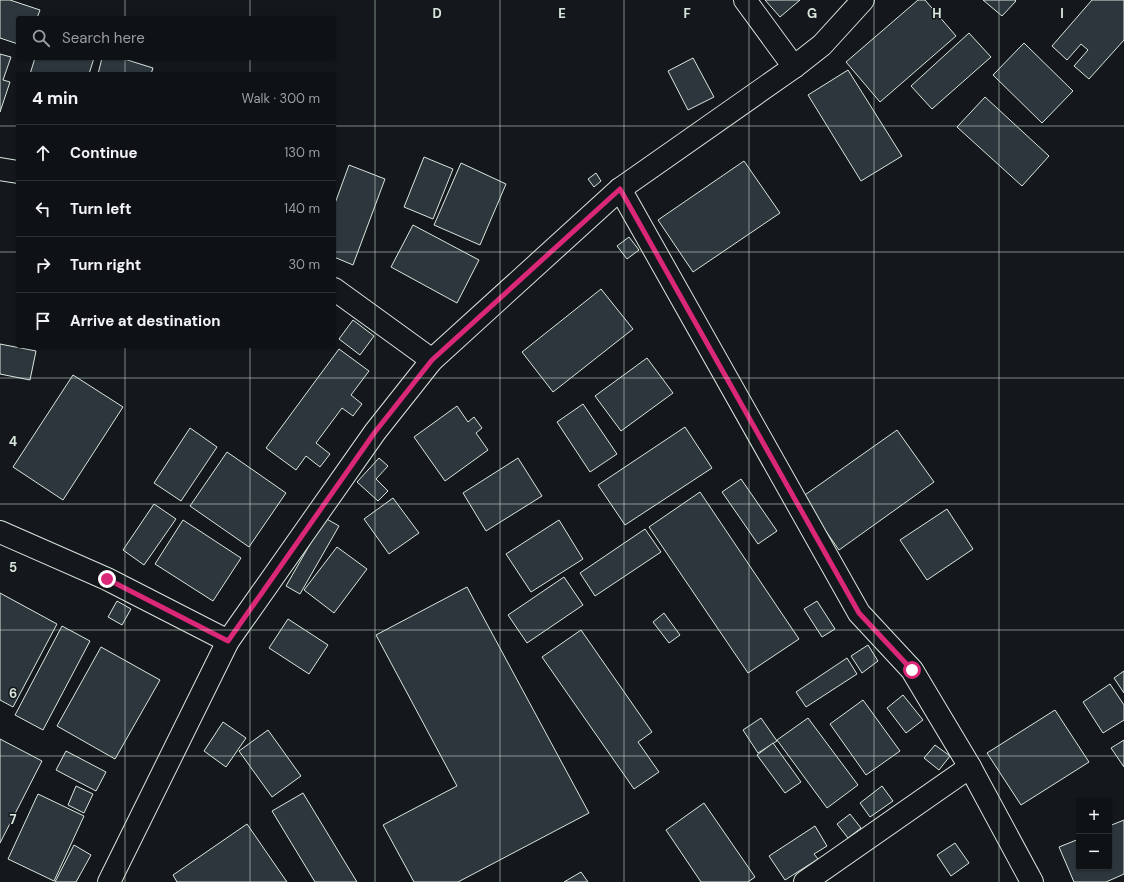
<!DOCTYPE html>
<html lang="en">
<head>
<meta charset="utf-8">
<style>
	:root { --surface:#0f1215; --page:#181b1e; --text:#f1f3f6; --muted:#9b9ea0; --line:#2f3234 }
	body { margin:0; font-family:"DM Sans",sans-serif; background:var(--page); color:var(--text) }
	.controls { position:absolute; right:12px; bottom:12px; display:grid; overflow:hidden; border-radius:4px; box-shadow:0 1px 3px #0004 }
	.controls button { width:36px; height:36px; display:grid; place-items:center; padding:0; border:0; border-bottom:1px solid var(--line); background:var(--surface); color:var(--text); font:20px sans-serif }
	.stop { position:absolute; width:12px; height:12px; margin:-9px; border:3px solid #db2777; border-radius:50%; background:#fff }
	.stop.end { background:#db2777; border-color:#fff; box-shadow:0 1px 4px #0008 }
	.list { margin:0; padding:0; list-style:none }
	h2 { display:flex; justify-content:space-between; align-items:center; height:52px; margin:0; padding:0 16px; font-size:17px }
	h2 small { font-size:13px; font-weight:400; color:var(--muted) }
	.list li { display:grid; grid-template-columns:26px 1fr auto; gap:12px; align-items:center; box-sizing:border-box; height:56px; padding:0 16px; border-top:1px solid var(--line) }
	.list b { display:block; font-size:15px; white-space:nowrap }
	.list em { font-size:13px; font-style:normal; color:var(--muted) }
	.icon { flex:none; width:22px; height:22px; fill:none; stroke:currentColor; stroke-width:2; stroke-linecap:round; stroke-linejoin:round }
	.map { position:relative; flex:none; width:1124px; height:882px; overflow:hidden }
	.search { position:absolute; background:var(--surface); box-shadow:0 1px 3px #0004; left:16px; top:16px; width:320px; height:44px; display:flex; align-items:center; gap:10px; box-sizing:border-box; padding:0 14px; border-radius:4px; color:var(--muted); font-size:15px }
	.panel { position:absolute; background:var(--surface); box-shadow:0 1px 3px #0004; left:16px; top:72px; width:320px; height:276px; border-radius:4px }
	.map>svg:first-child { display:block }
	.building { fill:#2c363c; stroke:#d8e6dc }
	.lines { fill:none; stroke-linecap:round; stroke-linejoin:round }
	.street-casing { stroke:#d8e6dc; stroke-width:24 }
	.street { stroke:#14181c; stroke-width:22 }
	.route { stroke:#db2777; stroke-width:5 }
	.grid { fill:none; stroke:#d8e6dc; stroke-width:1; stroke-opacity:0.55 }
	.grid-label { font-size:13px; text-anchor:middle; font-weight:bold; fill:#d8e6dc; stroke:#14181c; stroke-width:3; stroke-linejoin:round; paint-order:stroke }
</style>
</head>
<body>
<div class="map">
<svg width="1124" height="882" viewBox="0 0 1124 882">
	<rect width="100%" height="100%" fill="#14181c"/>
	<g class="building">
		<path d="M0,0H10L40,10L37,18H18V44L0,38Z"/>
		<path d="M765,0H800L780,17Z"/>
		<path d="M918,0H925L956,36L880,102L846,62Z"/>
		<path d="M983,0H1015L1016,1L1002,16Z"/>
		<path d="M1092,0H1124V40L1089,79L1074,66L1088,50L1081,44L1067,60L1052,46Z"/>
		<path d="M969,33L991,57L932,109L911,86Z"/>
		<path d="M1024,43L1073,91L1042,123L993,75Z"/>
		<path d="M0,54L11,57L3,80L10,82L0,112Z"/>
		<path d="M35,58H94L89,74H30Z"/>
		<path d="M102,58H121L153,68L151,74H98Z"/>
		<path d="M693,58L714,97L688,110L668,71Z"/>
		<path d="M848,70L902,156L861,181L808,95Z"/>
		<path d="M985,97L1049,156L1022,186L957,127Z"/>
		<path d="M424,157L453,169L433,219L404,207Z"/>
		<path d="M744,161L780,213L693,272L658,220Z"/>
		<path d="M461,163L506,184L480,245L434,225Z"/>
		<path d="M349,165L385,179L353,265L334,257V206Z"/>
		<path d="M596,173L601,181L594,187L588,179Z"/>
		<path d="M413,225L479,260L457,303L391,267Z"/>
		<path d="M629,237L639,250L627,259L617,246Z"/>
		<path d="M601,289L633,329L553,392L522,352Z"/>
		<path d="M353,320L374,336L360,355L339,339Z"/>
		<path d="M0,344L36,351L30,380L0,374Z"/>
		<path d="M339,349L369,371L351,395L362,404L353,416L342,408L316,443L330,454L320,467L306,456L296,470L266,448Z"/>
		<path d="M647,358L673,393L621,431L595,396Z"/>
		<path d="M73,375L123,407L63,500L13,467Z"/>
		<path d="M583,404L617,454L590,472L557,422Z"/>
		<path d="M457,406L468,422L474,417L482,428L476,433L488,450L445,481L414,437Z"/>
		<path d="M685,427L712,468L625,525L598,485Z"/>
		<path d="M190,428L217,447L181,501L154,483Z"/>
		<path d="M897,430L934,482L839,550L802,497Z"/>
		<path d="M227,452L286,493L249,547L190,506Z"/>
		<path d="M379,458L388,466L376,479L388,491L378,501L357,482Z"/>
		<path d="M518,458L542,496L486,531L463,493Z"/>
		<path d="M741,479L777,531L758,544L722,492Z"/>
		<path d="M700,492L799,639L748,673L649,527Z"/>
		<path d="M393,498L419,533L389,554L364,519Z"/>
		<path d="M154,504L176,519L144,565L123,550Z"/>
		<path d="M947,509L973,549L927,580L900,540Z"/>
		<path d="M325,518L339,526L300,594L286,586Z"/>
		<path d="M183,520L241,558L213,601L155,564Z"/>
		<path d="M559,520L583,559L531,592L506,554Z"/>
		<path d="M645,529L661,552L595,596L580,573Z"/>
		<path d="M337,547L367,569L334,613L304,590Z"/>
		<path d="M564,577L583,605L527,643L508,615Z"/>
		<path d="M467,587L589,813L458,882H414L383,825L457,786L376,635Z"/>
		<path d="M0,593L57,624L13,707L0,700Z"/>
		<path d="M117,601L131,609L122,625L108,617Z"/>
		<path d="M817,601L835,629L822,637L804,609Z"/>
		<path d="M664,613L680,635L669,643L653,622Z"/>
		<path d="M288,619L328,645L309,674L269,648Z"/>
		<path d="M62,626L90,641L43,730L15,715Z"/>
		<path d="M581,630L652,732L638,742L659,772L634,789L542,657Z"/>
		<path d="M868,645L878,661L862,673L851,656Z"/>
		<path d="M101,647L160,680L115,759L57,726Z"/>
		<path d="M847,658L857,674L806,707L796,692Z"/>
		<path d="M1124,671V693L1114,678Z"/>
		<path d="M1110,684L1124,705V720L1103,733L1083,702Z"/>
		<path d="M903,695L923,720L906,733L887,708Z"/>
		<path d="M863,700L900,751L866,775L830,724Z"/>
		<path d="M1055,710L1089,762L1021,805L987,753Z"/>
		<path d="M761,718L777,741L758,753L743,730Z"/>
		<path d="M808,718L858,785L827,808L777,740Z"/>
		<path d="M223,722L246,738L226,767L204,751Z"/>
		<path d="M268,730L301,776L272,797L239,751Z"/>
		<path d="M0,739L42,761L0,843Z"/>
		<path d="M1124,740V767L1111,748Z"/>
		<path d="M773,743L801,782L785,793L757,755Z"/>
		<path d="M935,745L950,756L939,770L924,758Z"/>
		<path d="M66,751L106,772L96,791L56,770Z"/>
		<path d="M76,786L93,794L84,813L68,805Z"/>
		<path d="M882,786L893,801L870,817L860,803Z"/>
		<path d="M303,793L357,882H315L272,811Z"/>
		<path d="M38,794L84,816L54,881L8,859Z"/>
		<path d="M704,803L755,877L748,882H701L666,830Z"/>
		<path d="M850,814L861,828L848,838L837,824Z"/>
		<path d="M1124,820V874L1106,882H1074L1059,847L1079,839V867H1109V826Z"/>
		<path d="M247,824L287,882H177L173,875Z"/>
		<path d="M815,826L827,846L814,854L818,859L785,880L769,856Z"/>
		<path d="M955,843L969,863L951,876L937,855Z"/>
		<path d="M74,845L91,855L76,882H55Z"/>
		<path d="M581,872L588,882H564Z"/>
	</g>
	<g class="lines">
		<g class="street-casing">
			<g id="street">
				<path d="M745,0L794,67"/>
				<path d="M0,169L18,172"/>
				<path d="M620,189L859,613L912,670L970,767L1032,882"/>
				<path d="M334,289L432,360"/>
				<path d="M0,532L107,579L228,641"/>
				<path d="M109,882L228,641L375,432L432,360L620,189L794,67L822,45L863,0"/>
				<path d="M805,882L970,767"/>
			</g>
		</g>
		<use href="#street" class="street"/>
	</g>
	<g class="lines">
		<path class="route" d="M107,579L228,641L375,432L432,360L620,189L859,613L912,670"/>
	</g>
	<path class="grid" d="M125,0V18M250,0V18M375,0V882M500,0V882M624,0V882M749,0V882M874,0V882M999,0V882M125,58V74M250,58V74M0,126H18M334,126H1124M0,252H18M334,252H1124M125,346V882M250,346V882M0,378H1124M0,504H1124M0,630H1124M0,756H1124"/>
	<g class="grid-label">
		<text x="437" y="18">D</text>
		<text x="562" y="18">E</text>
		<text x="687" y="18">F</text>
		<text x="812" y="18">G</text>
		<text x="937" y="18">H</text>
		<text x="1062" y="18">I</text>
		<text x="13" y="446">4</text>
		<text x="13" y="572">5</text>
		<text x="13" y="698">6</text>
		<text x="13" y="824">7</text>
	</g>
</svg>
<div class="controls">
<button>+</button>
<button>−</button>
</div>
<div class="stop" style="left:912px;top:670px"></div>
<div class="stop end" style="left:107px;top:579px"></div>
<div class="search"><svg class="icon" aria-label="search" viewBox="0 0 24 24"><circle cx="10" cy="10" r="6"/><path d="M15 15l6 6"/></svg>Search here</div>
<section class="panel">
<h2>4 min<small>Walk · 300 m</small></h2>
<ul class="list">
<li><svg class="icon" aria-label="ahead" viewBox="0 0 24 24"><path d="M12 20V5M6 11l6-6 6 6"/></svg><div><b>Continue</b></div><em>130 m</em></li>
<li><svg class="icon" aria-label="left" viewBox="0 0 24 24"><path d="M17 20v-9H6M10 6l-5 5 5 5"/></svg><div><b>Turn left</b></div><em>140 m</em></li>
<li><svg class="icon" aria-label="right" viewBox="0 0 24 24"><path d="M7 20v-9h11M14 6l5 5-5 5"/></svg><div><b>Turn right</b></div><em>30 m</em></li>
<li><svg class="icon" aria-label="arrive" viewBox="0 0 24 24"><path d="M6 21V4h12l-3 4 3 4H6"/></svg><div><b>Arrive at destination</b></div></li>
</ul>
</section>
</div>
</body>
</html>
